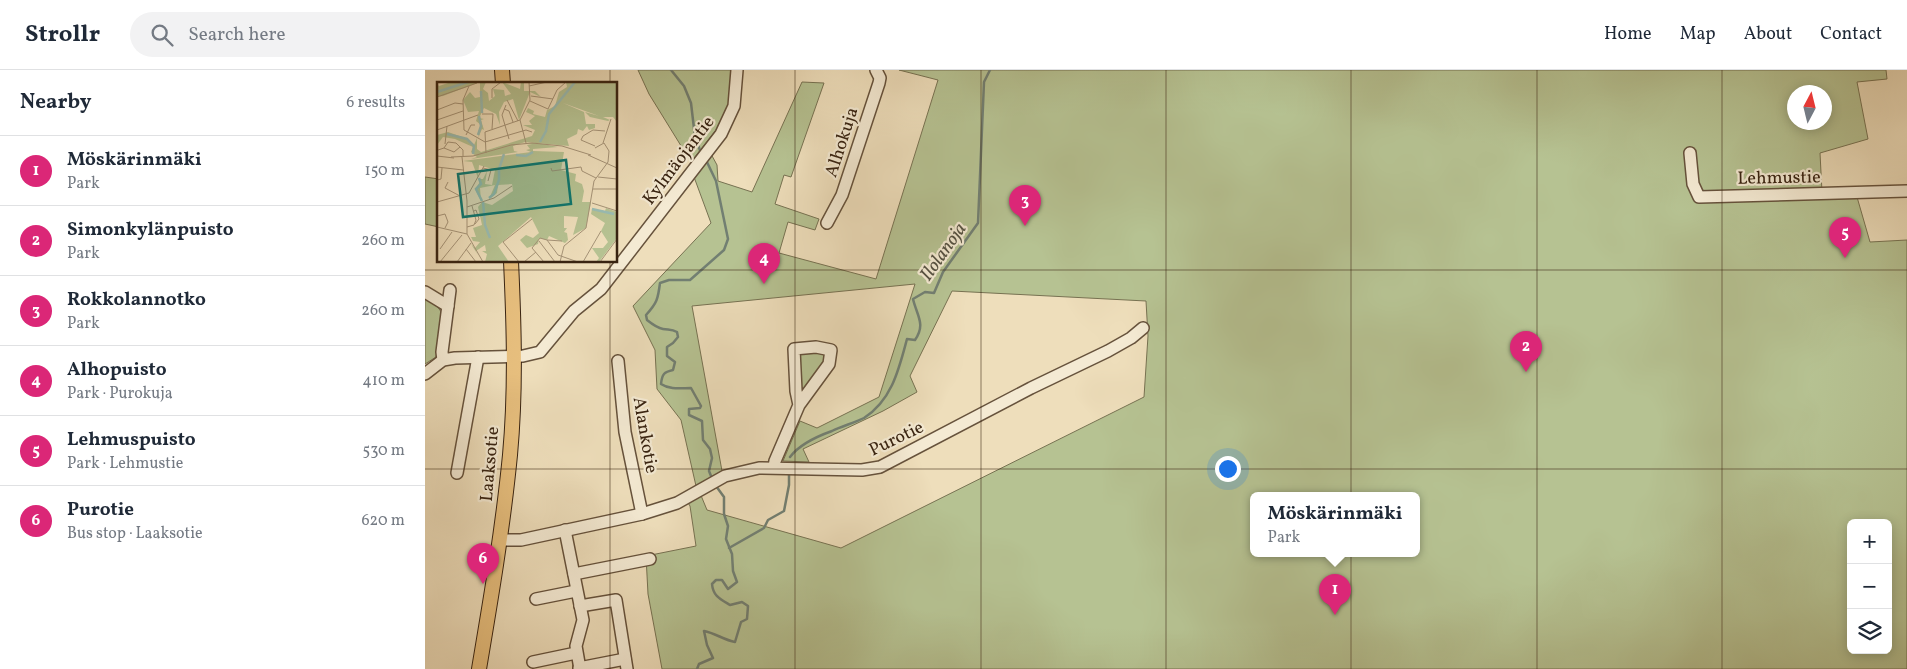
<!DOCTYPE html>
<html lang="en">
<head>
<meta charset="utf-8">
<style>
	:root { --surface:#fff; --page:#f2f2f3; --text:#1f2937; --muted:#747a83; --line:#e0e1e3; --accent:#db2777 }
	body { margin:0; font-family:Vollkorn,serif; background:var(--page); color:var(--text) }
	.controls { position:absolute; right:15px; bottom:15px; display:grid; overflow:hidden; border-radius:8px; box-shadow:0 2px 12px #0003 }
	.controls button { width:45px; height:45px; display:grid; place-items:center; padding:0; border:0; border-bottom:1px solid var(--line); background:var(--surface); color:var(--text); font:25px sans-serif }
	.compass { position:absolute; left:1362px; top:15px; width:45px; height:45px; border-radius:50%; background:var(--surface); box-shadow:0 2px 12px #0003; rotate:7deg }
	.you { position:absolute; left:802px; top:398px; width:18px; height:18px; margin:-12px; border:4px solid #fff; border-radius:50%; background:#1a73e8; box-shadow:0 0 0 8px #1a73e833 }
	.badge { display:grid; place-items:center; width:32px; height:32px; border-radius:50%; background:var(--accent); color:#fff; font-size:16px; font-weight:700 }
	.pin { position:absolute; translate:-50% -41px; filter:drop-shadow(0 1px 2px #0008) }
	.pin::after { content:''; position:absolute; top:26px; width:18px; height:15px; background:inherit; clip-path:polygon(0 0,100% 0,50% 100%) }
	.popup { position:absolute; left:825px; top:422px; width:170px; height:65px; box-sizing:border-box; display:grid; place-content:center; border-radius:8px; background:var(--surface); filter:drop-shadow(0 1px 4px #0005); font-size:16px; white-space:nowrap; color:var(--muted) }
	.popup b { font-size:19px; color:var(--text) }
	.popup::after { content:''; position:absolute; left:50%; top:100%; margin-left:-10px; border:10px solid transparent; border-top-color:var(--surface) }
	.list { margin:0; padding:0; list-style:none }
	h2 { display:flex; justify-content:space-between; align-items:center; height:65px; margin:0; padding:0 20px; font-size:21px }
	h2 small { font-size:16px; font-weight:400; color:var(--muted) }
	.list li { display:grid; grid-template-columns:32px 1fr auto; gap:15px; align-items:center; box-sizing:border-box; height:70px; padding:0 20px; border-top:1px solid var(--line) }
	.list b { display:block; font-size:19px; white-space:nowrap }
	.list p { margin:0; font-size:16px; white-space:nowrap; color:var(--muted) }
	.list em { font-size:16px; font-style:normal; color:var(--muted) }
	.icon { flex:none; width:28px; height:28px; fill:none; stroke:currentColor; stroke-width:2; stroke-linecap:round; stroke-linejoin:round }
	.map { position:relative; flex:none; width:1482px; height:599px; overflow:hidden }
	header { display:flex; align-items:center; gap:30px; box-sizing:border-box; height:70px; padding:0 25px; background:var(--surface); border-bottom:1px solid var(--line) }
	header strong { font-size:24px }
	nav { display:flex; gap:28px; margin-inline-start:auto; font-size:18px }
	.search { width:350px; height:45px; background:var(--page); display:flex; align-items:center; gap:12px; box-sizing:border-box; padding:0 18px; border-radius:28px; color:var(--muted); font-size:19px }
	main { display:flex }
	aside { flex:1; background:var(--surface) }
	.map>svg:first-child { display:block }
	.green { fill:#b6c292; stroke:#777252; fill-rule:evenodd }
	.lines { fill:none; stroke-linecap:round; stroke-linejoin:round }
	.stream { stroke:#727f72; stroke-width:2.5 }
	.minor-casing { stroke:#66523c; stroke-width:14 }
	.major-casing { stroke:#382311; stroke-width:16 }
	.minor { stroke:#f4ead3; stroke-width:11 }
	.major { stroke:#e7bf7e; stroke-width:14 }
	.grid { fill:none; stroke:#382311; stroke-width:1; stroke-opacity:0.55 }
	.labels { text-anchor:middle; stroke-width:4.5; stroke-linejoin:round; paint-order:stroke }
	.street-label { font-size:18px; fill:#382311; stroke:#f4ead3 }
	.water-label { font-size:19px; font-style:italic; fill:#555142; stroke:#f4ead3 }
	.inset-river { fill:none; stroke:#99bcb3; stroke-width:2.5 }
	.inset-road { fill:none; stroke:#a59377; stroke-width:1 }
	.view { fill:#0f766e; fill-opacity:0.15; stroke:#0f766e; stroke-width:2.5 }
	.inset-edge { fill:none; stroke:#382311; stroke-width:2.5 }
</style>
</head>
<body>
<header>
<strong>Strollr</strong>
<div class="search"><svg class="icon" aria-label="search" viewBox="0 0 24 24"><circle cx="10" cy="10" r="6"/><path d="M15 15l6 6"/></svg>Search here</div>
<nav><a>Home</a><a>Map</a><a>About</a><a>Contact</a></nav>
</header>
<main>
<aside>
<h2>Nearby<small>6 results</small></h2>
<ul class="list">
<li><span class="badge">1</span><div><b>Möskärinmäki</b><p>Park</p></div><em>150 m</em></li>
<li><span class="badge">2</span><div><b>Simonkylänpuisto</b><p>Park</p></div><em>260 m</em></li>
<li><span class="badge">3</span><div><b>Rokkolannotko</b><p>Park</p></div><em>260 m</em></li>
<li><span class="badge">4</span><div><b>Alhopuisto</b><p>Park · Purokuja</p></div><em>410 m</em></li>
<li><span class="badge">5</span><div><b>Lehmuspuisto</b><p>Park · Lehmustie</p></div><em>530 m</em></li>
<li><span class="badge">6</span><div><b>Purotie</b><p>Bus stop · Laaksotie</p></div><em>620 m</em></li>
</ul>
</aside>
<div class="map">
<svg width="1482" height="599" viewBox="0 0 1482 599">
	<rect width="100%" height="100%" fill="#eedebb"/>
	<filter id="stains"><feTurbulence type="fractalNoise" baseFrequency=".004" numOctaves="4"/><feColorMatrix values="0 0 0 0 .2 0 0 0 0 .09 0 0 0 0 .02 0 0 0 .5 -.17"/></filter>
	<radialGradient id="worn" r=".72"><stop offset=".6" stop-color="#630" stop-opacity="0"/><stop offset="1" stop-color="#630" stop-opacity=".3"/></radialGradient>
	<g class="green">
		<path d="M213,0H307L304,35L298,51L266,92L224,24Z"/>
		<path d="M474,0H1461L1462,9L1432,12L1443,69L1395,83L1397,122L1432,127L1445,172L1482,170V599H237L223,524L221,486L271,476L265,436L262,431L275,423L282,440L416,478L719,327L723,266L721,231L527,221L485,306L492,322L458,341L378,379L384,392L358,391L375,351L392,358L454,327L490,214L267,236L297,401L271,416L256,350L232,319L230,280L208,236L286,153L269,107L286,84L292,95L293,111L327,122L377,12L399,13L366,107L359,105L350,134L394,149L390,160L363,152L354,183L451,209L513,10ZM1370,22H1400V52H1370ZM829,426H991V484H829ZM1426,453H1463V580H1426Z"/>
		<path d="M0,107L14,109V157L0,154Z"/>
		<path d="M0,225L9,232L17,243L11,287L0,294Z"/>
		<path d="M398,281L402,285L401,291L379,322H375L372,288L377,282Z"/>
	</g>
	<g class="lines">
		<g class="stream">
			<path d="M246,0L259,16L266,33L270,67L276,83"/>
			<path d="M281,90L291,111L303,169L299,180L265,210H244L235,213C233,229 232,233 221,245L222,250C227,254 232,258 238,259C244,260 247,259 252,262L253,267L248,273L242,277V286L250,292L248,300C239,302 237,304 236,314C245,320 256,318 266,318L276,336L275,338L264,339V345L277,351L278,370L285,379L287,388L284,401L286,406"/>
			<path d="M365,387C374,375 393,366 407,361C417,356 429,353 439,348C467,330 474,299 482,269L490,270C501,254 492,246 488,229L500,222L509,223L518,202L553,153L559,12L565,0"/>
			<path d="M304,478L339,458L343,450L359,441L364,415V403"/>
			<path d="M272,599L274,594L288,588L282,575L279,561C290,563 299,570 310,572L316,552L322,549L323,536L317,532L305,535C295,529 288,526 287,514L291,510H297L303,519L312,512L308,501L307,484L301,469L303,456L299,444V427L291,416"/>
		</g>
		<g class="minor-casing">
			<g id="minor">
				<path d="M1265,83L1268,114L1274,127L1482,121"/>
				<path d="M402,153L417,125L454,13L455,8L451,0"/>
				<path d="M0,222L23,236"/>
				<path d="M18,290L17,282L25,220"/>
				<path d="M193,291L200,362L217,444"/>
				<path d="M0,304L18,290L30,288L98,286L115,282L149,241L176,219L296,64L309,36L312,0"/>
				<path d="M349,397L350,391L374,335L404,294L406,280L391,277L369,279L371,321L374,335"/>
				<path d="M32,403L53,287"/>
				<path d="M140,460L158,550L151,576L155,599"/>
				<path d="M75,470H96L217,444L252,433L300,406L334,398L437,400L455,397L606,318L683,281L706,268L718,258"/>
				<path d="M149,504L225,489"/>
				<path d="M111,529L151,521"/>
				<path d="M155,536L191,530L202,599"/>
				<path d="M108,592L151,583"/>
				<path d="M154,598L200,589"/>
			</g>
		</g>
		<g class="major-casing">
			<g id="major">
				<path d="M77,0L78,14"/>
				<path d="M54,599C66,528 78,457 85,385C91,320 89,256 86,191"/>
			</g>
		</g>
		<use href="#minor" class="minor"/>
		<use href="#major" class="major"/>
	</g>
	<path class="grid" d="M185,0V14M370,0V599M556,0V599M741,0V599M926,0V599M1112,0V599M1297,0V599M185,191V599M0,200H1482M0,399H1482"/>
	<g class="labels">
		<g class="street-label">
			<text transform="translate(416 72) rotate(-72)" y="6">Alhokuja</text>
			<text transform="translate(253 90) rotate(-53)" y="6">Kylmäojantie</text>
			<text transform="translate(1354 107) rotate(-1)" y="6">Lehmustie</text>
			<text transform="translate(221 365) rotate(80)" y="6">Alankotie</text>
			<text transform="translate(471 368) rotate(-26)" y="6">Purotie</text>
			<text transform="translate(64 394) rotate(-85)" y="6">Laaksotie</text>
		</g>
		<g class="water-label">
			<text transform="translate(517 181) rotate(-55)" y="7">Ilolanoja</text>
		</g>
	</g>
	<g transform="translate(12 12)">
		<rect width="180" height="180" fill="#eedebb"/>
		<path d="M14,0H43L6,14L8,21L6,14L0,15V2L2,4ZM46,0H49L46,7L51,11L52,19L58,14L56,7L67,8L68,14L74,12L65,0L83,7L84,0H87V9H98L104,15L93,10L82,38L76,17L67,20L62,30L63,43L59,32L47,26L42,36L47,37L44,38L47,48L45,47L41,56L44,43L39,39L42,29L31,30L26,18L33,10L38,16L43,15V1ZM129,0H180V40L176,35H166L173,38L171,39L153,35L148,30L162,34L126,21L147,30L149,42H158V46L152,48L150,44L146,49L141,47L140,52L130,57L132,64L88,60L76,64L77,69L81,70L34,77L40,75L34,70L36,65L18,57L6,55L0,63V53L11,50L31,57L37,63L40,56V67L44,70L95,54L98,48L86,43H95L92,39L98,34L89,30L91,26L97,29L96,32L108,35L110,28L118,24L122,10L130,5ZM91,61H96L106,62L121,65L96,67V69L127,70L124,88L139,92L138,99L145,102L147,109L145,120H154L149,146L136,153L141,135L127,134V146H130L127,150L130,151L131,158L128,161L112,154L110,158L102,156L101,162L90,166L83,158L89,153L96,156L102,151L94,135L61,164L72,180H48L50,172L45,169H49L48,163L39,169L41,173L34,162L38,166L43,160L36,159L34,155H39L36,146L45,143L41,125L45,120L55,123L76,109L75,102L61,103L60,111L52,117L58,103L43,106L44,119L38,107L43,100L41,97H46L50,89L48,102L55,103L58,88L42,83L41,96L35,80L26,79L94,70L89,68L93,67L90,63L95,62ZM169,126L180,130V156L162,180H159L162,176L155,166H166L171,160L164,149L168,141L154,132L155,127L168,129Z" fill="#b6c292"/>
		<path class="inset-river" d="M44,9L45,31M0,10L31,0M10,52L30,57L37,64L36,72M41,53L44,44L42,34M103,60L109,49L112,32L138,0M79,73L89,74L96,70M42,96L44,102L39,107L45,119M52,116L57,112L62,98V87L67,72M46,120L48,143L53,156M155,127L177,132"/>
		<path class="inset-road" d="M32,4L26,18L27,48L48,60L89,48L95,50M92,4L110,0M94,14L116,17M0,15L40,1M55,16V7L64,0M70,18L81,39M93,19L111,27L120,8L129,0M69,23L65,33L72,57M67,27L72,29L76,40M0,28L18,21L26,22M45,32H56L55,47M0,38L26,29M0,48L41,33M29,53L34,43H38M89,61L83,38L93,18L92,0M166,61L174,37M8,62L10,44M158,64L144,58L146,54L156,48L168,49M7,66L11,60L19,61L26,68V74M1,68L7,66L17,70L23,65M49,71L48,50L83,38M151,73L180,86M0,74L17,76M14,75L36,74L74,63L95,61L125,64L154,73M25,75L30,119V152M0,85L26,88M46,86L54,88L51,99M114,86L115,89L144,85L145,89L159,96M161,95L180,97M0,98L4,97L5,86M11,100L8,106L23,114M156,107H180M0,120L32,111L47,84M155,121L180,129M30,125L57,116L75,104M37,129L39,128L42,137L38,142M0,134L8,132L11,140L8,146M0,145L30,152M30,145L37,143L39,138L35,124M30,152L46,180M110,158L125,159M102,159L118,180M3,167L15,150M29,167L39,180M3,180L25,153M20,180L34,161M82,180L66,160L95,137M87,180L99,170M107,180L95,166L103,156L110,158L121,173L141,180M123,180L127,164L149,146L157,99L171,80L172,69L167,61L158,66M146,180L164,149M163,180L180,157"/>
		<path class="view" d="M129,78L134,122L26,135L21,92Z"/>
		<rect width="180" height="180" class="inset-edge"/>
	</g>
	<rect width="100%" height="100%" filter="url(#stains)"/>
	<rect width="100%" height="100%" fill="url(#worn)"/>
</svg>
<div class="controls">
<button>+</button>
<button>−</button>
<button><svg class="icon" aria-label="layers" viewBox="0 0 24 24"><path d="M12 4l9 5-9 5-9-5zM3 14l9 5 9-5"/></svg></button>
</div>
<svg class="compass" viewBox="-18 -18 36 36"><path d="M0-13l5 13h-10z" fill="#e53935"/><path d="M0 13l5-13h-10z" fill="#747a83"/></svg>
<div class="you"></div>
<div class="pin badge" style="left:910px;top:545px">1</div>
<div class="popup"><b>Möskärinmäki</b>Park</div>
<div class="pin badge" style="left:1101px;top:302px">2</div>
<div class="pin badge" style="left:600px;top:156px">3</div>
<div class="pin badge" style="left:339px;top:214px">4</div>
<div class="pin badge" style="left:1420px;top:188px">5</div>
<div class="pin badge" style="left:58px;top:514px">6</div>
</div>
</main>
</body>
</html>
